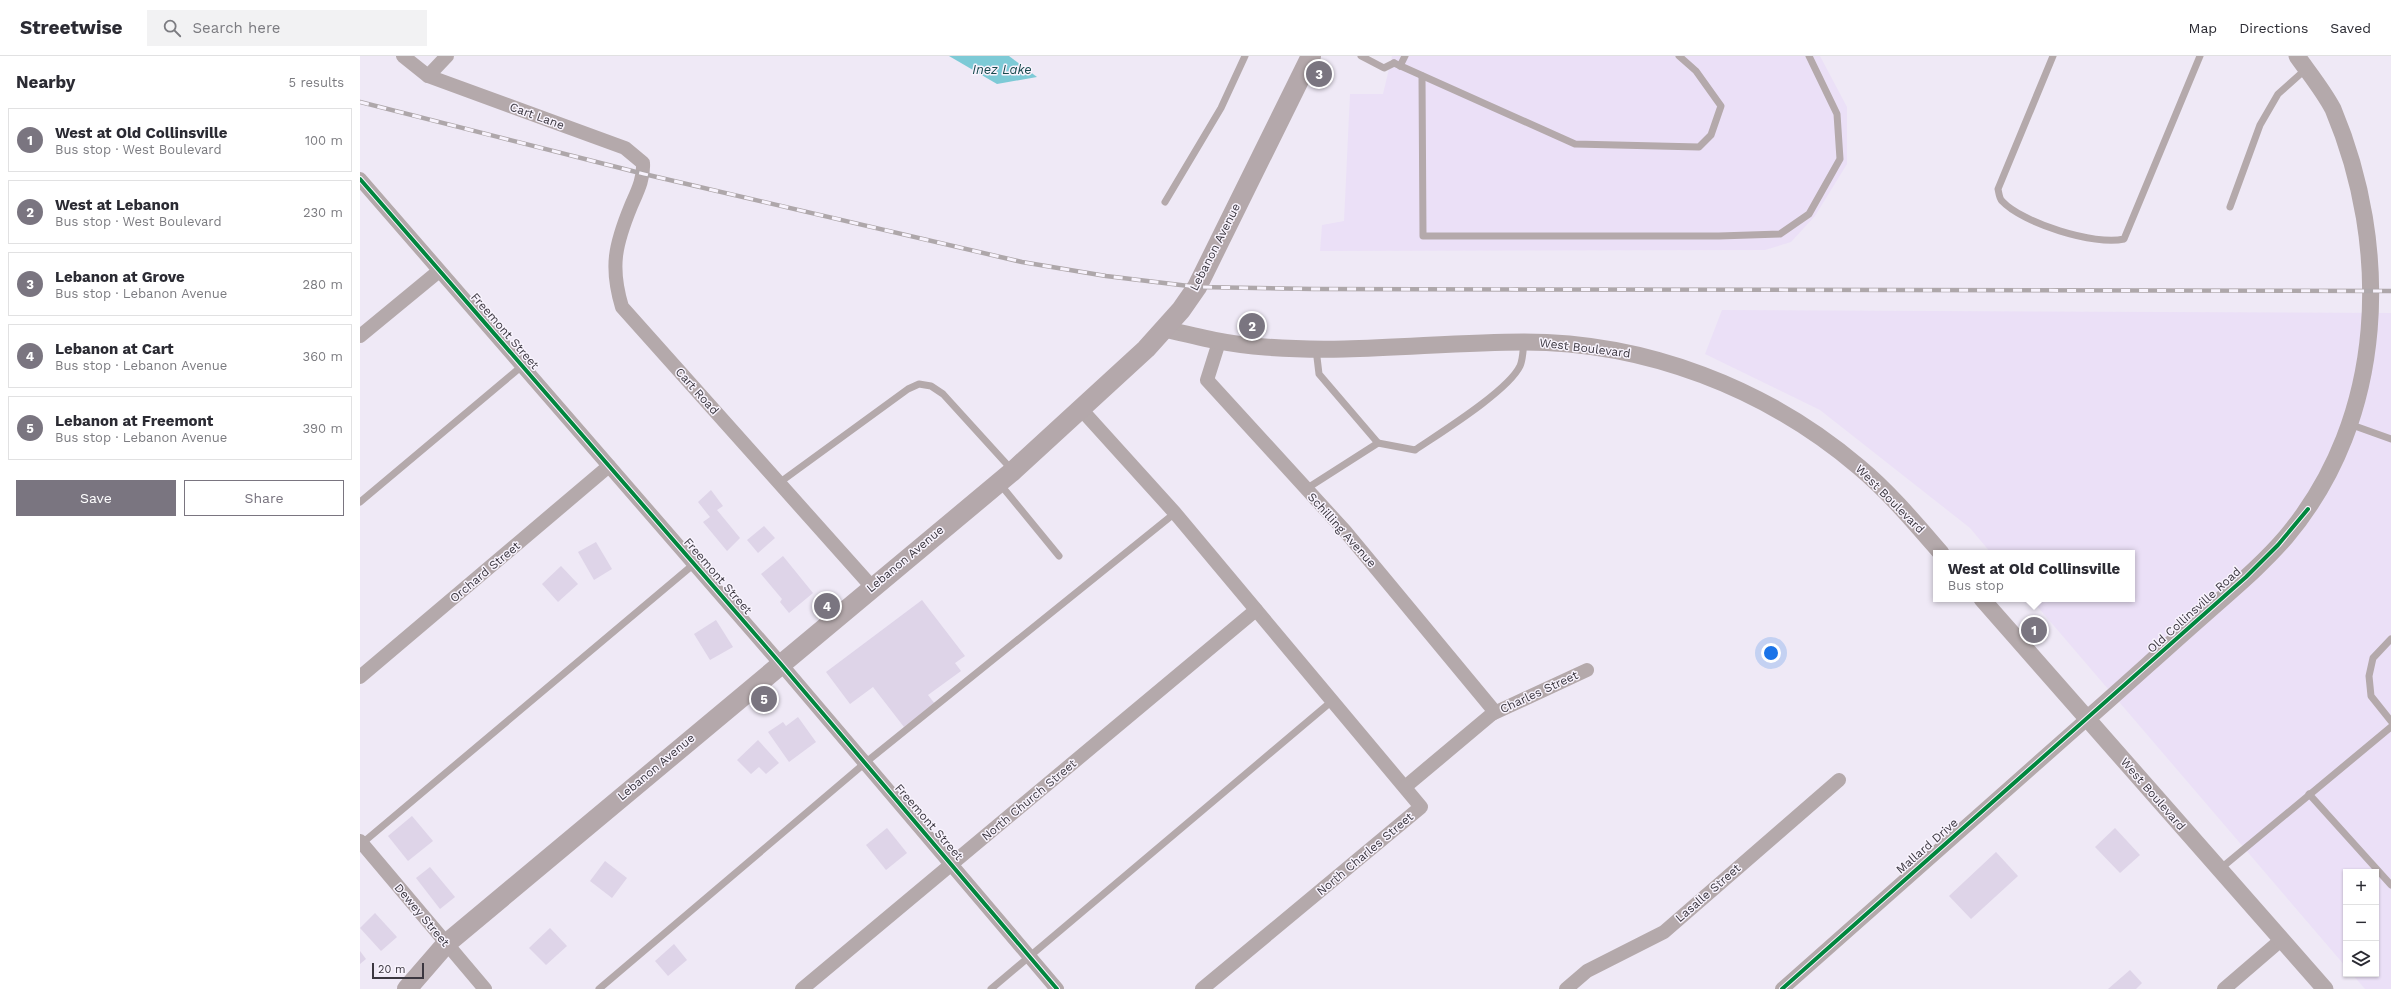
<!DOCTYPE html>
<html lang="en">
<head>
<meta charset="utf-8">
<style>
	:root { --surface:#fff; --page:#f2f2f3; --text:#2b2b33; --muted:#7c7c81; --line:#e1e1e2; --accent:#7a7580 }
	body { margin:0; font-family:"Work Sans",sans-serif; background:var(--page); color:var(--text) }
	.controls { position:absolute; right:12px; bottom:12px; display:grid; overflow:hidden; border-radius:0px; box-shadow:0 1px 3px #0004 }
	.controls button { width:36px; height:36px; display:grid; place-items:center; padding:0; border:0; border-bottom:1px solid var(--line); background:var(--surface); color:var(--text); font:20px sans-serif }
	.scale { position:absolute; left:12px; bottom:10px; width:52px; box-sizing:border-box; padding-left:4px; border:2px solid #3b3740; border-top:0; font-size:11px; line-height:14px; white-space:nowrap; color:#3b3740; -webkit-text-stroke:3px #f8f3fd; paint-order:stroke }
	.you { position:absolute; left:1411px; top:597px; width:14px; height:14px; margin:-10px; border:3px solid #fff; border-radius:50%; background:#1a73e8; box-shadow:0 0 0 6px #1a73e833 }
	.badge { display:grid; place-items:center; width:26px; height:26px; border-radius:50%; background:var(--accent); color:#fff; font-size:13px; font-weight:700 }
	.pin { position:absolute; translate:-50% -50%; border:2px solid #fff; box-shadow:0 1px 4px #0006 }
	.popup { position:absolute; left:1573px; top:494px; width:202px; height:52px; box-sizing:border-box; display:grid; place-content:center; border-radius:0px; background:var(--surface); filter:drop-shadow(0 1px 3px #0005); font-size:13px; white-space:nowrap; color:var(--muted) }
	.popup b { font-size:15px; color:var(--text) }
	.popup::after { content:''; position:absolute; left:50%; top:100%; margin-left:-8px; border:8px solid transparent; border-top-color:var(--surface) }
	.list { margin:0; padding:0; list-style:none }
	h2 { display:flex; justify-content:space-between; align-items:center; height:52px; margin:0; padding:0 16px; font-size:17px }
	h2 small { font-size:13px; font-weight:400; color:var(--muted) }
	.list li { display:grid; grid-template-columns:26px 1fr auto; gap:12px; align-items:center; box-sizing:border-box; height:64px; margin:0 8px 8px; padding:0 8px; border:1px solid var(--line); border-radius:0px }
	.list b { display:block; font-size:15px; white-space:nowrap }
	.list p { margin:0; font-size:13px; white-space:nowrap; color:var(--muted) }
	.list em { font-size:13px; font-style:normal; color:var(--muted) }
	.actions { display:flex; gap:8px; padding:12px 16px }
	.actions a { flex:1; padding:9px 0; border:1px solid var(--accent); border-radius:0px; text-align:center; font-size:14px; color:var(--accent) }
	.actions .main { background:var(--accent); color:#fff }
	.icon { flex:none; width:22px; height:22px; fill:none; stroke:currentColor; stroke-width:2; stroke-linecap:round; stroke-linejoin:round }
	.map { position:relative; flex:none; width:2031px; height:933px; overflow:hidden }
	header { display:flex; align-items:center; gap:24px; box-sizing:border-box; height:56px; padding:0 20px; background:var(--surface); border-bottom:1px solid var(--line) }
	header strong { font-size:19px }
	nav { display:flex; gap:22px; margin-inline-start:auto; font-size:14px }
	.search { width:280px; height:36px; background:var(--page); display:flex; align-items:center; gap:10px; box-sizing:border-box; padding:0 14px; border-radius:0px; color:var(--muted); font-size:15px }
	main { display:flex }
	aside { flex:1; background:var(--surface) }
	.map>svg:first-child { display:block }
	.built { fill:#ebe0f7 }
	.water { fill:#7dcad6 }
	.building { fill:#ded4e8 }
	.lines { fill:none; stroke-linecap:round; stroke-linejoin:round }
	.service { stroke:#b4a9ab; stroke-width:7 }
	.minor { stroke:#b4a9ab; stroke-width:14 }
	.tertiary { stroke:#b4a9ab; stroke-width:17 }
	.secondary { stroke:#b4a8ab; stroke-width:20 }
	.rail-casing { stroke:#aea7aa; stroke-width:4.5 }
	.rail { stroke:#f8f3fd; stroke-width:3; stroke-dasharray:9; stroke-linecap:butt }
	.cycleway-casing { stroke:#f8f3fd; stroke-width:6 }
	.cycleway { stroke:#00873e; stroke-width:4 }
	.labels { text-anchor:middle; stroke-width:3; stroke-linejoin:round; paint-order:stroke }
	.street-label { font-size:12px; fill:#3b3740; stroke:#f8f3fd }
	.water-label { font-size:13px; font-style:italic; fill:#16494d; stroke:#f8f3fd }
</style>
</head>
<body>
<header>
<strong>Streetwise</strong>
<div class="search"><svg class="icon" aria-label="search" viewBox="0 0 24 24"><circle cx="10" cy="10" r="6"/><path d="M15 15l6 6"/></svg>Search here</div>
<nav><a>Map</a><a>Directions</a><a>Saved</a></nav>
</header>
<main>
<aside>
<h2>Nearby<small>5 results</small></h2>
<ul class="list">
<li><span class="badge">1</span><div><b>West at Old Collinsville</b><p>Bus stop · West Boulevard</p></div><em>100 m</em></li>
<li><span class="badge">2</span><div><b>West at Lebanon</b><p>Bus stop · West Boulevard</p></div><em>230 m</em></li>
<li><span class="badge">3</span><div><b>Lebanon at Grove</b><p>Bus stop · Lebanon Avenue</p></div><em>280 m</em></li>
<li><span class="badge">4</span><div><b>Lebanon at Cart</b><p>Bus stop · Lebanon Avenue</p></div><em>360 m</em></li>
<li><span class="badge">5</span><div><b>Lebanon at Freemont</b><p>Bus stop · Lebanon Avenue</p></div><em>390 m</em></li>
</ul>
<div class="actions"><a class="main">Save</a><a>Share</a></div>
</aside>
<div class="map">
<svg width="2031" height="933" viewBox="0 0 2031 933">
	<rect width="100%" height="100%" fill="#efe9f6"/>
	<g class="built">
		<path d="M1032,0H1460L1487,51V108L1455,160L1431,186L1405,194L960,195L962,169L984,165L990,38H1023Z"/>
		<path d="M1362,254L2031,257V933H2005L1992,918H2016V816H1986V911L1671,543H1772V497H1631L1610,472L1460,354L1345,298Z"/>
	</g>
	<path class="water" d="M589,0H649L677,21L637,28Z"/>
	<g class="building">
		<path d="M351,434L363,450L357,454L380,482L367,495L343,466L350,461L338,446Z"/>
		<path d="M404,470L415,482L398,497L387,484Z"/>
		<path d="M236,486L252,513L234,524L218,496Z"/>
		<path d="M423,500L453,537L429,557L420,546L422,543L401,518Z"/>
		<path d="M201,510L218,528L198,546L182,528Z"/>
		<path d="M562,544L605,600L595,607L601,615L568,639L575,648L544,671L513,631L490,648L466,616Z"/>
		<path d="M356,564L373,591L350,604L334,578Z"/>
		<path d="M438,661L456,686L429,706L408,676L423,666L426,670Z"/>
		<path d="M398,684L419,707L406,718L399,711L391,718L377,704Z"/>
		<path d="M52,760L73,785L48,805L28,780Z"/>
		<path d="M527,772L547,797L526,814L506,789Z"/>
		<path d="M1755,772L1780,799L1760,817L1735,791Z"/>
		<path d="M1636,796L1658,820L1611,863L1589,840Z"/>
		<path d="M245,805L267,822L252,842L230,825Z"/>
		<path d="M70,811L95,841L80,853L56,822Z"/>
		<path d="M15,857L37,881L21,895L0,872Z"/>
		<path d="M190,872L207,890L186,909L169,892Z"/>
		<path d="M314,888L327,904L308,920L295,905Z"/>
		<path d="M0,895L6,903L0,908Z"/>
		<path d="M1770,914L1782,927L1776,933H1748Z"/>
	</g>
	<g class="lines">
		<g class="service">
			<path d="M1001,0L1024,12L1034,7"/>
			<path d="M1693,0L1638,133C1639,137 1639,142 1642,145C1662,167 1735,190 1764,183L1840,0"/>
			<path d="M1034,7L1215,88L1339,91L1351,79L1361,50L1336,15L1319,0"/>
			<path d="M1040,10L1045,0"/>
			<path d="M1062,20L1063,180H1359L1420,178L1449,158L1480,103L1477,58L1449,0"/>
			<path d="M805,146L861,52L885,0"/>
			<path d="M1870,151L1900,69L1918,38L1946,13"/>
			<path d="M1992,369L2031,383"/>
			<path d="M1018,387L1055,394C1080,377 1148,335 1160,310C1163,304 1163,293 1164,286"/>
			<path d="M419,427L548,333L559,328L571,330L583,338L653,415"/>
			<path d="M640,428L699,500"/>
			<path d="M946,433L1018,387L959,318L956,293"/>
			<path d="M0,446L162,310"/>
			<path d="M2031,583L2013,602L2009,620L2011,640L2031,665"/>
			<path d="M1949,738L2031,829"/>
			<path d="M0,789L334,508"/>
			<path d="M1860,813L2031,671"/>
			<path d="M239,933L505,707L815,457"/>
			<path d="M631,933L972,645"/>
		</g>
		<g class="minor">
			<path d="M43,0L68,20L265,92L283,107C284,123 277,136 271,150C255,189 250,211 262,251L512,531"/>
			<path d="M68,20L87,0"/>
			<path d="M0,123L420,607L697,933"/>
			<path d="M0,280L79,215"/>
			<path d="M859,286L847,324L985,475L1135,656L1132,658"/>
			<path d="M720,352L815,457L1061,751L842,933"/>
			<path d="M0,621L249,410"/>
			<path d="M1045,731L1132,658L1227,614"/>
			<path d="M0,785L125,933"/>
			<path d="M442,933L896,554"/>
			<path d="M1206,933L1227,915L1304,876L1479,724"/>
			<path d="M1422,933L1727,663"/>
			<path d="M1864,933L1921,884"/>
		</g>
		<g class="tertiary">
			<path d="M805,273C838,281 871,289 905,291C991,298 1078,286 1164,286C1286,286 1406,332 1499,411C1529,436 1555,467 1581,497"/>
			<path d="M1622,543L1965,933"/>
			<path d="M1727,663C1767,628 1806,592 1846,557C1873,533 1902,509 1926,481C2027,361 2031,191 1973,53C1963,34 1949,17 1937,0"/>
		</g>
		<path class="secondary" d="M47,933L86,888L653,415L786,293L821,254L837,231L951,0"/>
		<g class="rail-casing">
			<path id="rail" d="M0,46L284,118L662,206L746,220L837,231L953,233L2031,235"/>
		</g>
		<use href="#rail" class="rail"/>
		<g class="cycleway-casing">
			<g id="cycleway">
				<path d="M0,123L420,607L697,933"/>
				<path d="M1422,933L1886,521L1918,489L1948,453"/>
			</g>
		</g>
		<use href="#cycleway" class="cycleway"/>
	</g>
	<g class="labels">
		<g class="street-label">
			<text transform="translate(177 60) rotate(20)" y="4">Cart Lane</text>
			<text transform="translate(855 191) rotate(-63)" y="4">Lebanon Avenue</text>
			<text transform="translate(145 275) rotate(49)" y="4">Freemont Street</text>
			<text transform="translate(1225 292) rotate(7)" y="4">West Boulevard</text>
			<text transform="translate(337 335) rotate(48)" y="4">Cart Road</text>
			<text transform="translate(1530 443) rotate(45)" y="4">West Boulevard</text>
			<text transform="translate(982 474) rotate(48)" y="4">Schilling Avenue</text>
			<text transform="translate(545 503) rotate(-40)" y="4">Lebanon Avenue</text>
			<text transform="translate(125 516) rotate(-40)" y="4">Orchard Street</text>
			<text transform="translate(358 520) rotate(49)" y="4">Freemont Street</text>
			<text transform="translate(1834 554) rotate(-42)" y="4">Old Collinsville Road</text>
			<text transform="translate(1179 636) rotate(-25)" y="4">Charles Street</text>
			<text transform="translate(296 711) rotate(-40)" y="4">Lebanon Avenue</text>
			<text transform="translate(1793 738) rotate(49)" y="4">West Boulevard</text>
			<text transform="translate(669 744) rotate(-40)" y="4">North Church Street</text>
			<text transform="translate(569 766) rotate(49)" y="4">Freemont Street</text>
			<text transform="translate(1567 790) rotate(-41)" y="4">Mallard Drive</text>
			<text transform="translate(1005 798) rotate(-40)" y="4">North Charles Street</text>
			<text transform="translate(1348 837) rotate(-41)" y="4">Lasalle Street</text>
			<text transform="translate(62 859) rotate(50)" y="4">Dewey Street</text>
		</g>
		<g class="water-label">
			<text x="642" y="18">Inez Lake</text>
		</g>
	</g>
</svg>
<div class="controls">
<button>+</button>
<button>−</button>
<button><svg class="icon" aria-label="layers" viewBox="0 0 24 24"><path d="M12 4l9 5-9 5-9-5zM3 14l9 5 9-5"/></svg></button>
</div>
<div class="scale">20 m</div>
<div class="you"></div>
<div class="pin badge" style="left:1674px;top:574px">1</div>
<div class="popup"><b>West at Old Collinsville</b>Bus stop</div>
<div class="pin badge" style="left:892px;top:270px">2</div>
<div class="pin badge" style="left:959px;top:18px">3</div>
<div class="pin badge" style="left:467px;top:550px">4</div>
<div class="pin badge" style="left:404px;top:643px">5</div>
</div>
</main>
</body>
</html>
